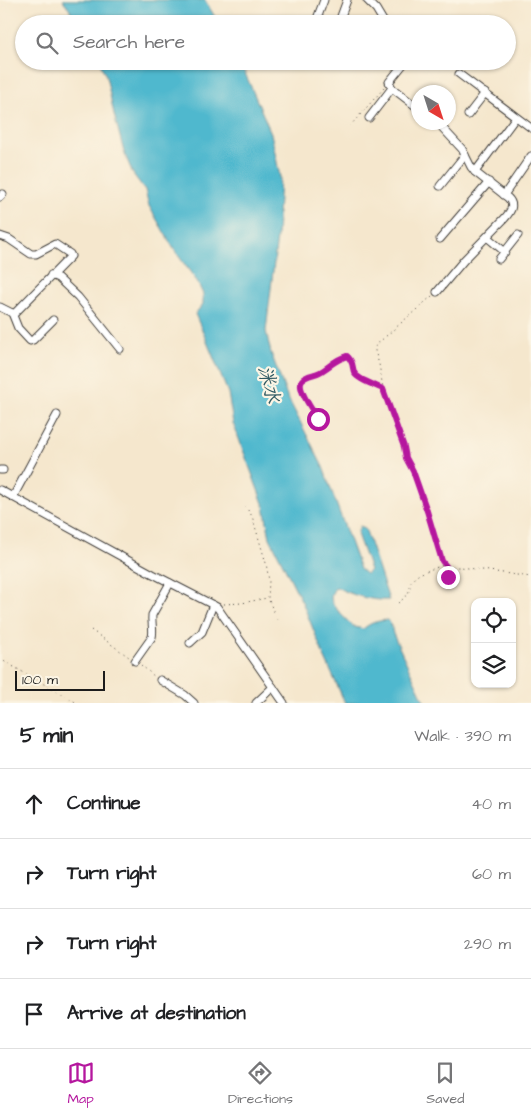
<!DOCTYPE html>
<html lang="en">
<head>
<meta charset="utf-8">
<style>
	:root { --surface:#fff; --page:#f6f6f6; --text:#202124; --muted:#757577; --line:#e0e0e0; --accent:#b5179e }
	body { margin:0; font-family:"Architects Daughter","LXGW WenKai TC",sans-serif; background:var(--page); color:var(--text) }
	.controls { position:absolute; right:15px; bottom:15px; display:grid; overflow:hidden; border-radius:10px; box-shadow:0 1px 4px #0004 }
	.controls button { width:45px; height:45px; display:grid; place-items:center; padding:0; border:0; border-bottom:1px solid var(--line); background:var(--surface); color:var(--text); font:25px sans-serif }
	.compass { position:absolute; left:411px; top:85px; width:45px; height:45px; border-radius:50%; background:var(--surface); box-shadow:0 1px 4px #0004; rotate:141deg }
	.scale { position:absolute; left:15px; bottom:12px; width:90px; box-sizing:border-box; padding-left:5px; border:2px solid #1c1c1c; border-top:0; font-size:14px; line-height:18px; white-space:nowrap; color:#1c1c1c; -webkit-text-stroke:4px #fcf5e5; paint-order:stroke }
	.stop { position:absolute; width:15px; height:15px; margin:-11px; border:4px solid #b5179e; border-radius:50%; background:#fff }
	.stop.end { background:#b5179e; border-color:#fff; box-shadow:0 1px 5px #0008 }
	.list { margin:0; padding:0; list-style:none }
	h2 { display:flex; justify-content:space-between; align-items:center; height:65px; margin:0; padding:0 20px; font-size:21px }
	h2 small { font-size:16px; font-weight:400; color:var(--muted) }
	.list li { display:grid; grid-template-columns:32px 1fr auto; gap:15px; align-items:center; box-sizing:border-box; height:70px; padding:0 20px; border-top:1px solid var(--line) }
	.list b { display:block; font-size:19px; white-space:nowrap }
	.list em { font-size:16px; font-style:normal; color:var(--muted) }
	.icon { flex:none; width:28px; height:28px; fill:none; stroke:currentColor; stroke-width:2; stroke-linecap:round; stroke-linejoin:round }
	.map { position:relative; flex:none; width:531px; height:703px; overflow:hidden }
	.search { position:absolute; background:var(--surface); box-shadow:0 1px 4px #0004; left:15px; right:15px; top:15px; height:55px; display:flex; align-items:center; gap:12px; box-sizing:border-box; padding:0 18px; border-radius:28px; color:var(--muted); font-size:19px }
	.sheet { height:345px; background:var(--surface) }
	nav { display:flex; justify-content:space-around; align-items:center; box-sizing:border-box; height:70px; border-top:1px solid var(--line); background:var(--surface); font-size:14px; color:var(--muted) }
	nav a { display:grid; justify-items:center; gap:2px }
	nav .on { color:var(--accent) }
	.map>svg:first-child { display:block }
	.water { fill:#50b8ce; stroke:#366a75 }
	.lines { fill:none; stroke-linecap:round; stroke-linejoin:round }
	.minor-casing { stroke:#3d3a37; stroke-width:9 }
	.path { stroke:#3d3a37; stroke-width:1; stroke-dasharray:1 4; stroke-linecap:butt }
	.minor { stroke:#fff; stroke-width:7 }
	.route { stroke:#b5179e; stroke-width:6 }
	.labels { text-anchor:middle; stroke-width:4.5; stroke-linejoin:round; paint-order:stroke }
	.water-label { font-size:19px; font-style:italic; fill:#315a63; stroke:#fcf5e5 }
</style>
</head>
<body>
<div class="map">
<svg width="531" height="703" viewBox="0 0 531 703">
	<rect width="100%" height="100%" fill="#fcf5e5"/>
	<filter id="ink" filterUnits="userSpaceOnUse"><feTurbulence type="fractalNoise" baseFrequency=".02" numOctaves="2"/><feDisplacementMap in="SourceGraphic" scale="10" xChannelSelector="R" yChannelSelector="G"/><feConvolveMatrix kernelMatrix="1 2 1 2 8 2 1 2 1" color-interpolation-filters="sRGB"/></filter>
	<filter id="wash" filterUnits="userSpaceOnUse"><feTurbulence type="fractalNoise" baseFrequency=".0096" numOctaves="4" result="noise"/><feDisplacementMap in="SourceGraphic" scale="20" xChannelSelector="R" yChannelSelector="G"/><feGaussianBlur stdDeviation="1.12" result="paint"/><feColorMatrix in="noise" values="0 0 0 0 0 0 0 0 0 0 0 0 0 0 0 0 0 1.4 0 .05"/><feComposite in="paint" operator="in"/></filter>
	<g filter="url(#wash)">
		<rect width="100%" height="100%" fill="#f5e7cd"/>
		<g class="water">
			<path d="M63,0H205L219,24H79Z"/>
			<path d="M99,61H239L245,73L271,133L280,177L277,237L266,331L271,353L287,396L323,467L360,569L366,574L370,570L357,534L360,526L365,528L389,600C370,601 352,595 336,587C332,591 330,597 332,602C335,608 349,624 355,627C357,628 361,628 363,629C371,622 378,621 387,620L391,624L393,634L425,703H345L324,656L303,604L270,538L264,506L233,423L228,393L205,337L195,314L203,304V294L196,280L175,251L149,206L145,190L133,174L124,152L114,114L106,76Z"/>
		</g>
	</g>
	<g filter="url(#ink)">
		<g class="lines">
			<g class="minor-casing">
				<g id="minor">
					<path d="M367,0L376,9L385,24"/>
					<path d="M340,19L347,0"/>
					<path d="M315,24L324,0"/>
					<path d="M406,61L389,82L392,88L418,108"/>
					<path d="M459,74L531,128"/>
					<path d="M468,115L485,93"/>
					<path d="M369,118L392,88"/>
					<path d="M437,122L462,149L471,167L475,172L508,198C515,205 511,211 505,218L464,260L437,292"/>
					<path d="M475,172L516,117"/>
					<path d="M440,186L465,155"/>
					<path d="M504,195L531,156"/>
					<path d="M0,197L3,194"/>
					<path d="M0,236L9,239L31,254H36L55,244L70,254L71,256L15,313H12L0,307"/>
					<path d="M487,237L505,252"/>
					<path d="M440,239L489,182"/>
					<path d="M499,259L518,235"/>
					<path d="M51,275L58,278L78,297L120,349"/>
					<path d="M12,313L18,328L30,341L33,340L53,320"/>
					<path d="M0,470H3"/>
					<path d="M0,490L153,574L217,607L284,703"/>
					<path d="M13,497L57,415"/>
					<path d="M190,643L202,632L213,605"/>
					<path d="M135,661L152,637C154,630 151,623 152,615L170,583"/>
					<path d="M160,680L185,695L194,703"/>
					<path d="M256,703L273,687"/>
				</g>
			</g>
			<g class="path">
				<path d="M350,126L384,88"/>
				<path d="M432,296L377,344L375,347V351L379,364L383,388L404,447L406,458L413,471L427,511L442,561L444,565L448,567H461L531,577"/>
				<path d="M320,425C315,411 304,399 300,384L302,379L307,377L319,373L341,358L347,356C356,363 351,368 356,375C360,381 376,386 383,389"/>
				<path d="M245,506L252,516L266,563L269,581L268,598L277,620"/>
				<path d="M442,580L446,579L448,577L446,566"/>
				<path d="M398,603C402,600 407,596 409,591C410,588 410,585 411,583C415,572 434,569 443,565"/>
				<path d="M224,604L242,603L267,598"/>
				<path d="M91,630L129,657"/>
				<path d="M0,659L77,703"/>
				<path d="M141,665L155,677"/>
			</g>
			<use href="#minor" class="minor"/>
		</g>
	</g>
	<g class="lines" filter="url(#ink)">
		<path class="route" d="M318,419C313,411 296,388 302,380C306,375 315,375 320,372C329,367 336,359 347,356C355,363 351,367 355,374C359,380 377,386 383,389L404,447L406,458L413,471L427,511L442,561L446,566L448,577"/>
	</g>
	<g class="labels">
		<g class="water-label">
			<text transform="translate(270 384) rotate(75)" y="7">洣水</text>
		</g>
	</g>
</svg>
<div class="controls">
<button><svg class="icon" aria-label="locate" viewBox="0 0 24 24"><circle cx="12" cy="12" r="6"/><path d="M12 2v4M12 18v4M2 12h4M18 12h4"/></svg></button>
<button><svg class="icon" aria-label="layers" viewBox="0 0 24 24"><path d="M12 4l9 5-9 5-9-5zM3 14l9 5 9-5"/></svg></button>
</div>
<svg class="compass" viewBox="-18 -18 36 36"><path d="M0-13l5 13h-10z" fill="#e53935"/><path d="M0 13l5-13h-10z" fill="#757577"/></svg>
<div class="scale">100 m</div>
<div class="stop" style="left:318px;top:419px"></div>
<div class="stop end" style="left:448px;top:577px"></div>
<div class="search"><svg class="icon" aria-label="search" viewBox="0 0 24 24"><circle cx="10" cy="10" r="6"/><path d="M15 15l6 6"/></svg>Search here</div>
</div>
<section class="sheet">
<h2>5 min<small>Walk · 390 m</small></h2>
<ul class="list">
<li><svg class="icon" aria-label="ahead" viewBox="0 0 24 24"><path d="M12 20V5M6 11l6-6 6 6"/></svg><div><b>Continue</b></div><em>40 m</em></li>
<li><svg class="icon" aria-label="right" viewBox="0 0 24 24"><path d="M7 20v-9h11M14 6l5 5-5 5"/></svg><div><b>Turn right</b></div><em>60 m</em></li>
<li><svg class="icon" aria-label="right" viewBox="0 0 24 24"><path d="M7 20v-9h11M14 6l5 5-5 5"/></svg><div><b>Turn right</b></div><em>290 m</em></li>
<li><svg class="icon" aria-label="arrive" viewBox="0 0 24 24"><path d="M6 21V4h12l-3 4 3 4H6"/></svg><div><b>Arrive at destination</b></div></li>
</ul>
</section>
<nav>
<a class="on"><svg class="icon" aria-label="map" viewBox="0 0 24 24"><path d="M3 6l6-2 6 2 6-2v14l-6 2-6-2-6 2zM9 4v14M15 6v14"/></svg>Map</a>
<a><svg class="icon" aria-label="directions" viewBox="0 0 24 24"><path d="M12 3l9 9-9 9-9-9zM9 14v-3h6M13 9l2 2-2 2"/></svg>Directions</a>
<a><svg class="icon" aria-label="saved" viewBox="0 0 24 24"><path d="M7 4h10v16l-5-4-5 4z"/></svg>Saved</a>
</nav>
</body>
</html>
